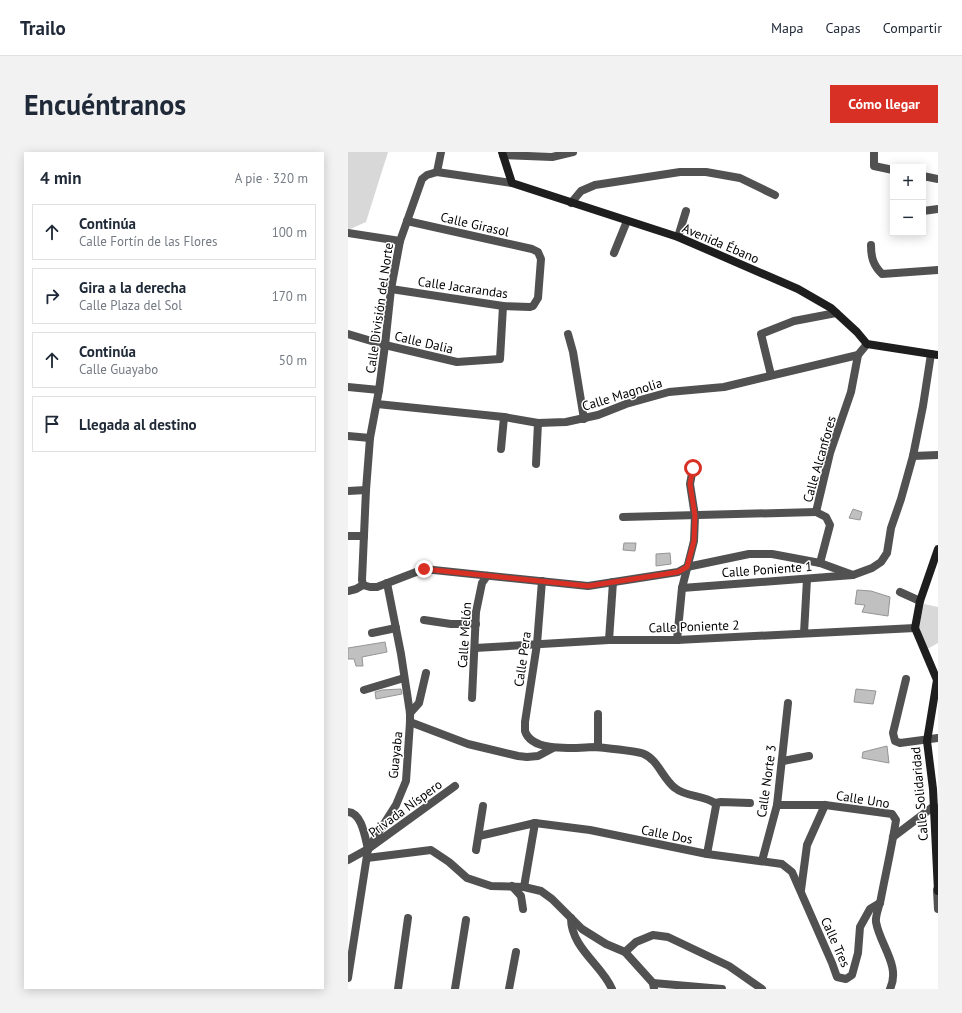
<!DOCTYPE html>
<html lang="es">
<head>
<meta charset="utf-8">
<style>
	:root { --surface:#fff; --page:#f2f2f3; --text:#1f2937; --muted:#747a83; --line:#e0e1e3; --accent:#d93025 }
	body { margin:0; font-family:"PT Sans",sans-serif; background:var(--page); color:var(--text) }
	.controls { position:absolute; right:12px; top:12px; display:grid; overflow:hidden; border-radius:0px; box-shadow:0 2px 10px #0003 }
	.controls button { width:36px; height:36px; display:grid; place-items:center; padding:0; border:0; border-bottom:1px solid var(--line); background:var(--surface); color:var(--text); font:20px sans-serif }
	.stop { position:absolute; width:12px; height:12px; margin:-9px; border:3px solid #d93025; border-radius:50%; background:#fff }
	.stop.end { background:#d93025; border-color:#fff; box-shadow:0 1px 4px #0008 }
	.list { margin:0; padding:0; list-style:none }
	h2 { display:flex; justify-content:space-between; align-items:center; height:52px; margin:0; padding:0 16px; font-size:17px }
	h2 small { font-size:13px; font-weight:400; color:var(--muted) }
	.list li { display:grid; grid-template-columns:26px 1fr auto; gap:12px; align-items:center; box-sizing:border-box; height:56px; margin:0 8px 8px; padding:0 8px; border:1px solid var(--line); border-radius:0px }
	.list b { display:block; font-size:15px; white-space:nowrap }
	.list p { margin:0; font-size:13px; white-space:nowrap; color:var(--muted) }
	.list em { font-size:13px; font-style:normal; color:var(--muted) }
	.icon { flex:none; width:22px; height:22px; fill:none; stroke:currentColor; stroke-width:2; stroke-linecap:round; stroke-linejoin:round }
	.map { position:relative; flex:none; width:590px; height:837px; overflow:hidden; border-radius:0px }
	header { display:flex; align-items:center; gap:24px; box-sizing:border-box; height:56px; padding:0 20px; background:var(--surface); border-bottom:1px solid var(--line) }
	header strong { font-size:19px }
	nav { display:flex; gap:22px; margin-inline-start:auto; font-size:14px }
	.intro { display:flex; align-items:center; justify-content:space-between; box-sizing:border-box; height:96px; padding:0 24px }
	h1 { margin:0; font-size:28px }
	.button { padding:10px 18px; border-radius:0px; background:var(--accent); color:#fff; font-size:14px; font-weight:700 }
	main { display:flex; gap:24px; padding:0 24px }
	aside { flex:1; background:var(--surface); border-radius:0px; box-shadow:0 2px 10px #0003 }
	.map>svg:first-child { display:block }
	.green { fill:#d8d8d8 }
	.building { fill:#c0c0c0; stroke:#959595 }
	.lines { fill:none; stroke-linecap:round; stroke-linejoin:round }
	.street { stroke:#515151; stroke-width:8 }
	.secondary { stroke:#1e1e1e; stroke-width:8 }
	.route { stroke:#d93025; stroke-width:5 }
	.labels { text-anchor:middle; stroke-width:3; stroke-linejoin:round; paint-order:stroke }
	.street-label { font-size:13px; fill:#000; stroke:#fff }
</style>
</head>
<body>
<header>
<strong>Trailo</strong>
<nav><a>Mapa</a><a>Capas</a><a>Compartir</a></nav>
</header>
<div class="intro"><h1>Encuéntranos</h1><a class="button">Cómo llegar</a></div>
<main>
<aside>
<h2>4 min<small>A pie · 320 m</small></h2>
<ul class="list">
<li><svg class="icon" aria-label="ahead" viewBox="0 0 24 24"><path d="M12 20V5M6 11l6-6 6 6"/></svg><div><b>Continúa</b><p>Calle Fortín de las Flores</p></div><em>100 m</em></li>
<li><svg class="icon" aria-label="right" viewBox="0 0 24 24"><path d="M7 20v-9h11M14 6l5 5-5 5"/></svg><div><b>Gira a la derecha</b><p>Calle Plaza del Sol</p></div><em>170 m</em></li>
<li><svg class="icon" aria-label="ahead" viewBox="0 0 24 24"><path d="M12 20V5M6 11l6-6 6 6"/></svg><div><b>Continúa</b><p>Calle Guayabo</p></div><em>50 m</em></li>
<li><svg class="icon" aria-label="arrive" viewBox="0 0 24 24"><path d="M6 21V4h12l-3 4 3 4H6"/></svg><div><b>Llegada al destino</b></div></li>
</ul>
</aside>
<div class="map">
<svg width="590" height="837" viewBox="0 0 590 837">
	<rect width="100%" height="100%" fill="#fff"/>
	<g class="green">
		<path d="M0,0H40L18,70L0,78Z"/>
		<path d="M576,452L590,455V491L574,500L568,486Z"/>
	</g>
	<g class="building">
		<path d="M505,357L514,360L512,368L501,366Z"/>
		<path d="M276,391H288L287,399L275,398Z"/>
		<path d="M322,401L323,412L308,414V402Z"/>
		<path d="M509,438L523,439L542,445L540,464L514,460L517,453L507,452Z"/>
		<path d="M37,490L39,500L14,505L15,514H8L6,507H0V496Z"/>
		<path d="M53,537L54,542L28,547L27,540L34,538Z"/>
		<path d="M508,537L528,539L525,552L506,550Z"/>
		<path d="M539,594L541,611L514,606L515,600Z"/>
	</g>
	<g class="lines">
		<g class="street">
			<path d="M526,0V14L545,18"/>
			<path d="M155,3L204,5L225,0"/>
			<path d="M89,20L93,0"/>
			<path d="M575,24L590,27"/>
			<path d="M223,51L233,39L247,33L332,20H358L392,26L427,43"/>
			<path d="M575,59L590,57"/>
			<path d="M0,81L52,89"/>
			<path d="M330,85L338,59"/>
			<path d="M523,93C523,105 525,113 534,122L590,118"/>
			<path d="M266,101L279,69"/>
			<path d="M43,137L155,154L182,155L185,154L190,146L193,107L190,100L184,97L59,69"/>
			<path d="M0,182L37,193L109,210L152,207L155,154"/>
			<path d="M220,182L225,200L236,267"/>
			<path d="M423,223L413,182L446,169L488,161"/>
			<path d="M0,235L31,238"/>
			<path d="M29,252L156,265L190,271L218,270L250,263L278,252L321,240L376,235L510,203L519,192"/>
			<path d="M0,284L22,286"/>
			<path d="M153,297L156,265"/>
			<path d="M565,304L590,303"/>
			<path d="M188,312L190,271"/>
			<path d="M0,339L18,338"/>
			<path d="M468,360L482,301L503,240L510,203"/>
			<path d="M468,360L478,365L482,373L472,411"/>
			<path d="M275,365L468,360"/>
			<path d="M0,384H16"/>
			<path d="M194,429L189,492L177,570C177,572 177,577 177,579C184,602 231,595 248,595C256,596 289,599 296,602C310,608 315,627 327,636C338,645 355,643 367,651"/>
			<path d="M15,433L14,428L18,338L22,286L31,238L37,193L43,137L52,89L74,27L79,23L89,20L164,31"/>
			<path d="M15,433L22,435H29L76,417L240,434L330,420L339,415L401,402H424L472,411L505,423"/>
			<path d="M334,436L505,423L524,416L533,410L539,401L543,376L553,347L565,304L575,254L583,202"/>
			<path d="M0,439L8,437L15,433"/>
			<path d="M552,440L572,449"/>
			<path d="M76,468L103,472H128"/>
			<path d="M24,481L48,476"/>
			<path d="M456,481L459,427"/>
			<path d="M261,488L265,430"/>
			<path d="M329,488L334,436L346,389L347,364L342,332L345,316"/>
			<path d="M127,496L261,488H329L567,476"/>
			<path d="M558,527L545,581L547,589L552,591L590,586"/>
			<path d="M16,538L56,526"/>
			<path d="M124,546L128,460L134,431L139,424"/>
			<path d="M62,561L71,551L78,521"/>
			<path d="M62,570L120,592L170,604L179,605L190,604L205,596"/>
			<path d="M250,595V562"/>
			<path d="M435,609L461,604"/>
			<path d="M367,651L373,650L402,651"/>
			<path d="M429,653H477L544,662L548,668C544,694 538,720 533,746C532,753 527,763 528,770C532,793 553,814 542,837"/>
			<path d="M0,660C14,661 17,685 20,697"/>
			<path d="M131,684L187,671L242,678L359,702L434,712L444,720L484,811L489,825L498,827L504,823L510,801L512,775L522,757L532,751"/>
			<path d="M545,685L586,654"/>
			<path d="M128,698L135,654"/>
			<path d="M359,702L368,654L367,651"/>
			<path d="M19,706L83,698L101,710L119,726L143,734L176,735L193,739L204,747L234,777L258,792L277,800L305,831L306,837"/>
			<path d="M0,708L20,697L107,634"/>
			<path d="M414,709L429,653L440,551"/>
			<path d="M164,734L173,744L175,757"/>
			<path d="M176,735L187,671"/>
			<path d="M453,738L459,693L477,653"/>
			<path d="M589,738L590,757"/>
			<path d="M223,766C223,796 254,813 264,837"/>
			<path d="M277,800L288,790L305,783L320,785L381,814L414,837"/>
			<path d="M0,826L20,697L48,653L58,629L62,570V561L53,502L39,431"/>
			<path d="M305,831L374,837"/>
			<path d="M50,837L60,766"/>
			<path d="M107,837L118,768"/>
			<path d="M161,837L168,800"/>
		</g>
		<g class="secondary">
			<path d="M154,0L164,31L330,85L450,137L483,156L509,180L519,192L590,203"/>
			<path d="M590,397L572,449L567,476L589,528L579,589L585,637L590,739"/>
		</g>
	</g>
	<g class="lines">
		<path class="route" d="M76,417L240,434L330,420L339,415L346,389L347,364L342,332L345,316"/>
	</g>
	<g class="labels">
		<g class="street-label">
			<text transform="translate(127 72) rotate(13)" y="5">Calle Girasol</text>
			<text transform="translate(373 91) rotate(23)" y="5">Avenida Ébano</text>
			<text transform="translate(115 135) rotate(8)" y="5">Calle Jacarandas</text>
			<text transform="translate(31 156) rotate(-82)" y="5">Calle División del Norte</text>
			<text transform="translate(76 190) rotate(13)" y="5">Calle Dalia</text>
			<text transform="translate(274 242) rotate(-17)" y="5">Calle Magnolia</text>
			<text transform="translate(471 307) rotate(-74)" y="5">Calle Alcanfores</text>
			<text transform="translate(419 417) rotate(-4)" y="5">Calle Poniente 1</text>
			<text transform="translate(346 474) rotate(-2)" y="5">Calle Poniente 2</text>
			<text transform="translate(116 483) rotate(-86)" y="5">Calle Melón</text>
			<text transform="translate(174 507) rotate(-82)" y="5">Calle Pera</text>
			<text transform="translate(47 603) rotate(-84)" y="5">Guayaba</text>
			<text transform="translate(418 629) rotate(-82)" y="5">Calle Norte 3</text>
			<text transform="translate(571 642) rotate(-95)" y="5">Calle Solidaridad</text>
			<text transform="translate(515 647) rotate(9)" y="5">Calle Uno</text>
			<text transform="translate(57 656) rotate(-36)" y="5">Privada Níspero</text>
			<text transform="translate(319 682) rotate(11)" y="5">Calle Dos</text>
			<text transform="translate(488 790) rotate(66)" y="5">Calle Tres</text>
		</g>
	</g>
</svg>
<div class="controls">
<button>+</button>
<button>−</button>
</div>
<div class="stop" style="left:345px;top:316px"></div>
<div class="stop end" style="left:76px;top:417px"></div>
</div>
</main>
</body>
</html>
